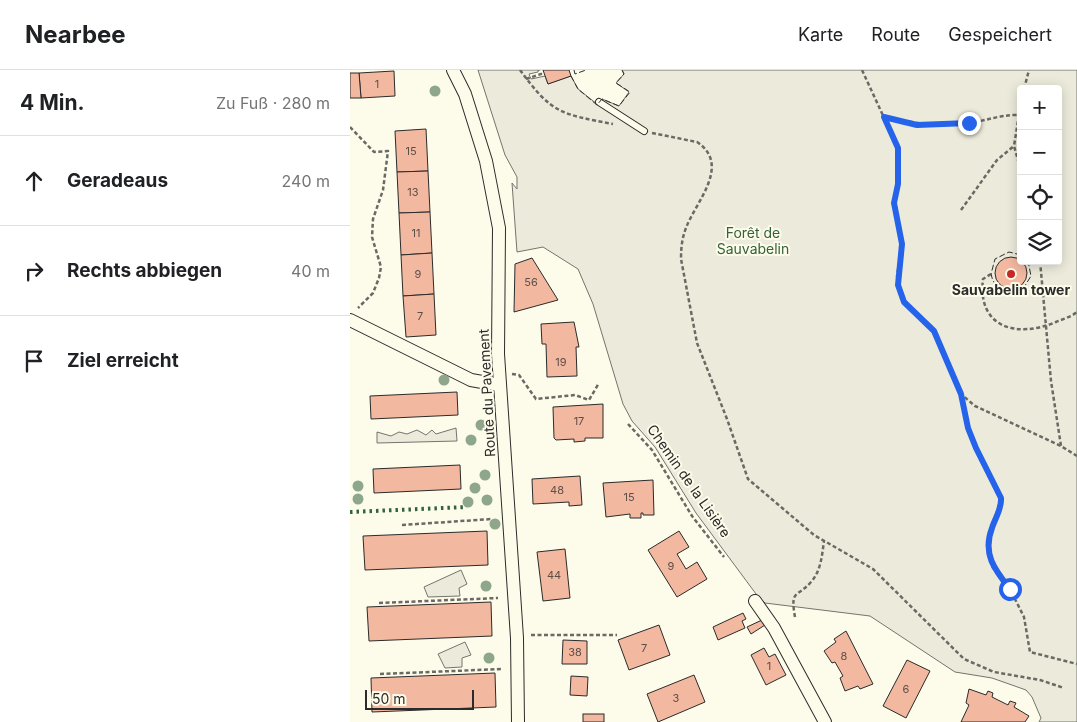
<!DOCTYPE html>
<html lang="de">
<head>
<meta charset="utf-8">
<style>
	:root { --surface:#fff; --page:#f2f2f2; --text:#202124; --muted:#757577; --line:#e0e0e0 }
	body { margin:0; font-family:Inter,sans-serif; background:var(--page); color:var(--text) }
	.controls { position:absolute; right:15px; top:15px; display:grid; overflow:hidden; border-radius:5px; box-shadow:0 2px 12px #0003 }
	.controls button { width:45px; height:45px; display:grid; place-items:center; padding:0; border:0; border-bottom:1px solid var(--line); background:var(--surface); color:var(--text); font:25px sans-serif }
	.scale { position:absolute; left:15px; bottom:12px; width:109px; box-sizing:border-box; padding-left:5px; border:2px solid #2b2b2b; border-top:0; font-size:14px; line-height:18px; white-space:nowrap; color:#2b2b2b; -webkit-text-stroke:4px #fdfbea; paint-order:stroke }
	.stop { position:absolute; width:15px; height:15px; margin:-11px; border:4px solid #2563eb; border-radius:50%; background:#fff }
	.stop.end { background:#2563eb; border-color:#fff; box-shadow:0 1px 5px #0008 }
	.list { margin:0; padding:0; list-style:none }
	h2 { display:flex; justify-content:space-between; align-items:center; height:65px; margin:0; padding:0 20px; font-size:21px }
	h2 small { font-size:16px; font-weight:400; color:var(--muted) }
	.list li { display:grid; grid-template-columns:32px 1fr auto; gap:15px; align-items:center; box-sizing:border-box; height:90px; padding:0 20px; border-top:1px solid var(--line) }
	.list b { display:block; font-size:19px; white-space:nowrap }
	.list em { font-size:16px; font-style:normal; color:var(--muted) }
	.icon { flex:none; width:28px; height:28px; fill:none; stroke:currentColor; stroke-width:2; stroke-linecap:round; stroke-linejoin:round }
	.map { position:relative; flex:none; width:727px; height:652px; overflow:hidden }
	header { display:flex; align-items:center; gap:30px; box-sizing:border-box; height:70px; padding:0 25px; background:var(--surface); border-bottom:1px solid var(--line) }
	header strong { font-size:24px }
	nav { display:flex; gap:28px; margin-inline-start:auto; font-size:18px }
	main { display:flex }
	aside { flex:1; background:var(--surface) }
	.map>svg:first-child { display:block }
	.green { fill:#ecebdb; stroke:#74746e; fill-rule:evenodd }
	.building { fill:#f2b8a0; stroke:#2b2b2b }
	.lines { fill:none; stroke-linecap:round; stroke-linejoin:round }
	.service-casing { stroke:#2b2b2b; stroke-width:8 }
	.minor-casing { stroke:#2b2b2b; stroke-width:14 }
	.path { stroke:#6a6964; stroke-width:2.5; stroke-dasharray:4 2.5; stroke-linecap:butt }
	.service { stroke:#fdfbea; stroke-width:6 }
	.minor { stroke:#fdfbea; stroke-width:12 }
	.hedge { stroke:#34623c; stroke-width:4; stroke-dasharray:2.5 4; stroke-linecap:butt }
	.fence { stroke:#2b2b2b; stroke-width:1; stroke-dasharray:6 2.5; stroke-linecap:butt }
	.tree { fill:#8ea78a }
	.route { stroke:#2563eb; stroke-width:6 }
	.poi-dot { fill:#c62828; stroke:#fdfbea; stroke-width:2 }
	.labels { text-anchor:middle; stroke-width:4; stroke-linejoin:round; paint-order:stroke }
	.number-label { font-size:11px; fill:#5d4e48 }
	.park-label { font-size:14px; fill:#34623c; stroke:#fdfbea }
	.poi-label { font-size:14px; font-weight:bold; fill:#2b2b2b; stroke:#fdfbea }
	.street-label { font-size:14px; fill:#2b2b2b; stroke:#fdfbea }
</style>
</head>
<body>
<header>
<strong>Nearbee</strong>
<nav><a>Karte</a><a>Route</a><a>Gespeichert</a></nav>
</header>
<main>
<aside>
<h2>4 Min.<small>Zu Fuß · 280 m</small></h2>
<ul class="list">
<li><svg class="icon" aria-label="ahead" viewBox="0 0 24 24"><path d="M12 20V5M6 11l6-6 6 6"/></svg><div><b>Geradeaus</b></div><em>240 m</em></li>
<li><svg class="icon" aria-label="right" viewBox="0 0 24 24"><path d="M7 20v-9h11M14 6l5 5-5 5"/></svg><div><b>Rechts abbiegen</b></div><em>40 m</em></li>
<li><svg class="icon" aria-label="arrive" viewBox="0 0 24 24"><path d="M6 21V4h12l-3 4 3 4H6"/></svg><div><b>Ziel erreicht</b></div></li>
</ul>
</aside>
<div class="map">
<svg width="727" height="652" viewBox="0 0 727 652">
	<rect width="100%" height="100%" fill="#fdfbea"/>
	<g class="green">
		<path d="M128,0H188V2L179,4L181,9L195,6L198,14L221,6L228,19L247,34L252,29L269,36L279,22L266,13L274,4L272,0H727V652H689L691,648L682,627L676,620L642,608L605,602L520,546L415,533L409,528L346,443L305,377L282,351L273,334L243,234L228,199L193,177L167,182L162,113L167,119V107L155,85ZM671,19H708V191H671Z"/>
		<path d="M106,358L107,371L27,373V362L41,366L49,362L57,364L67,360L76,365L82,360L86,364Z"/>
		<path d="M111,500L117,514L109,518L110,526L78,527L74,517Z"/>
		<path d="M115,572L121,585L112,588V597L95,598L88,584Z"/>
	</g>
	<g class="building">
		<path d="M193,0H219L221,6L198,14Z"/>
		<path d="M44,1L45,26L11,28L9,3Z"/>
		<path d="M0,3H9L11,28H0Z"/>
		<path d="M76,59L78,101L47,102L45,61Z"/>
		<path d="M78,101L80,142L49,143L47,102Z"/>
		<path d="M80,142L82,183L51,185L49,143Z"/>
		<path d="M82,183L84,224L53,226L51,185Z"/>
		<circle cx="661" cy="203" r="16"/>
		<path d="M182,188L208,230L164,242L165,194Z"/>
		<path d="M84,224L86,265L56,267L53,226Z"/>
		<path d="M224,252L229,277H226L227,306L197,307L196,274H192L191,254Z"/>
		<path d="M107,322L108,345L21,349L20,326Z"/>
		<path d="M253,334V368H235V371L224,372V369L206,370L204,368L203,337Z"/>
		<path d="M110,395L111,419L24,423L23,399Z"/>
		<path d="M230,406L232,435L219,436V432L183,434L182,409Z"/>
		<path d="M303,410L304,445H293V443H291V448H280V444L256,447L253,413Z"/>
		<path d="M137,461L138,495L15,500L13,466Z"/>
		<path d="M329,461L339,477L327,484L336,499L347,492L357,509L327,527L298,480Z"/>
		<path d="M215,479L220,528L193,531L187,482Z"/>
		<path d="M141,532L142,566L19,571L17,537Z"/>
		<path d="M393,543L396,549L392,551L395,558L368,570L363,557Z"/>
		<path d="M412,550L415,555L401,564L397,557Z"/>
		<path d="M309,555L320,585L279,600L268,570Z"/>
		<path d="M496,561L523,614L510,619L508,616L495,621L490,608L493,606L485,592L482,593L474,581L486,572L484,569Z"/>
		<path d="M213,570L237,571V594H212Z"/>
		<path d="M414,578L419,587L425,584L436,605L416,615L401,585Z"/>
		<path d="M557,590L580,601L556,648L533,636Z"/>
		<path d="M145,603L146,637L22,642L21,608Z"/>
		<path d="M344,605L355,632L308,652L297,624Z"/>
		<path d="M221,606L238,607L237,626L220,625Z"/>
		<path d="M619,619L636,625L638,621L643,623L642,627L658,635L660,631L666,633L664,637L679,646L675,652H611L619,635L616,633Z"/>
		<rect x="233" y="644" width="21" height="8"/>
	</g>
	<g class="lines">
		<g class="service-casing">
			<path id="service" d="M249,32L294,61"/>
		</g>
		<g class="minor-casing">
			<g id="minor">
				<path d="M103,0L115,24L136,91L149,158L148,284L167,568L168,652"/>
				<path d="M0,250L121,310L149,315"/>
				<path d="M405,531L424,558L475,652"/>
			</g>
		</g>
		<g class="path">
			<path d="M170,0C202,44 211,44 263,54"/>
			<path d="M512,0L548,78V114L544,133L552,174L547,206L554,232L584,261L611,324L625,336L711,376L727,386"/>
			<path d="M176,9L191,4L189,0"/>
			<path d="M674,19L679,0"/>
			<path d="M671,32L664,76L671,101"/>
			<path d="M534,47C562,53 589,57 618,53C636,51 648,45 667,45"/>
			<path d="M0,57L24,82L38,81L33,120L23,149L22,167L31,197L29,208L23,223L8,238"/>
			<path d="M302,63L347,72C382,95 345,133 336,158C332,168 331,178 331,189L347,273L377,349L398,409L464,465L523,499L614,589L644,602L690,610L714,618"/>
			<path d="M611,140L647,90L664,76"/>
			<path d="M690,191L701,311L711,376"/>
			<path d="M641,204L633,209C627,259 668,268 706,252C713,249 721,247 727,242"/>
			<path d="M162,304L169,305L186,329L225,325L239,330L249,313"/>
			<path d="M611,325L618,358L626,379L651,428L639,469V488L643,498L660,519L674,547L680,582L727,594"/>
			<path d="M278,354L302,380L342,446L374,487"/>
			<path d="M52,455L142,449"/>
			<path d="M29,533L148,528"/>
			<path d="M445,547C440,519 447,528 461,512C471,501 472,485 474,471"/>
			<path d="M181,565H267"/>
			<path d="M30,604L152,599"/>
		</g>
		<use href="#service" class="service"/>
		<use href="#minor" class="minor"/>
		<path class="hedge" d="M0,442L117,437"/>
		<g class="fence">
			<path d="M224,0L225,4L236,0"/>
			<path d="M221,6L228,19L247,35L252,29L269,36L280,22L266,13L274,4L272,0"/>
			<path d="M671,185L659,182L645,189L641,204C644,220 658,226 673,219L681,206L678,191"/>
		</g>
	</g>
	<g class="tree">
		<circle cx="85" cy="21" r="5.5"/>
		<circle cx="94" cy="310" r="5.5"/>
		<circle cx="131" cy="355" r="5.5"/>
		<circle cx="121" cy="370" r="5.5"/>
		<circle cx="135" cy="405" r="5.5"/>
		<circle cx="8" cy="416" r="5.5"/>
		<circle cx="125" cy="418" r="5.5"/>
		<circle cx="8" cy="429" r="5.5"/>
		<circle cx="137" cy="430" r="5.5"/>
		<circle cx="118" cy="432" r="5.5"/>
		<circle cx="145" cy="454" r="5.5"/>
		<circle cx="136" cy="516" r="5.5"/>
		<circle cx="139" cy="588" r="5.5"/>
	</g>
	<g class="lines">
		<path class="route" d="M619,53L567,55L534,47L548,78V114L544,133L552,174L548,215L554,232L584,261L611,324L618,358L626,378L651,428C652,439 645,448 642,458C632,484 645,500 660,519"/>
	</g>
	<circle class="poi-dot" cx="661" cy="204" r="5"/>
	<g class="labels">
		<g class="number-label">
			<text x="27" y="18">1</text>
			<text x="61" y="85">15</text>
			<text x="63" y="126">13</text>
			<text x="66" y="167">11</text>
			<text x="68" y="208">9</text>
			<text x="181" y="216">56</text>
			<text x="70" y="250">7</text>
			<text x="211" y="296">19</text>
			<text x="229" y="355">17</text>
			<text x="207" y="424">48</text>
			<text x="279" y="431">15</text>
			<text x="321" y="500">9</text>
			<text x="204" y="509">44</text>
			<text x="294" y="582">7</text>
			<text x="225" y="586">38</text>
			<text x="494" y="590">8</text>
			<text x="419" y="600">1</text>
			<text x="556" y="623">6</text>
			<text x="326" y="632">3</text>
		</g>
		<g class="park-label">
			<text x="403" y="168">Forêt de<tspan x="403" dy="16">Sauvabelin</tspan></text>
		</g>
		<g class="poi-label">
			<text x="661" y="225">Sauvabelin tower</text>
		</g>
		<g class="street-label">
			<text transform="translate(137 323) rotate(-93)" y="5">Route du Pavement</text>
			<text transform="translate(339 411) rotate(55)" y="5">Chemin de la Lisière</text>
		</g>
	</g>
</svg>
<div class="controls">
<button>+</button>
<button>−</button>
<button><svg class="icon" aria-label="locate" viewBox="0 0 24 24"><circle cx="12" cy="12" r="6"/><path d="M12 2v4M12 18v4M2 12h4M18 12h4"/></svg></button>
<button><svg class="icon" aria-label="layers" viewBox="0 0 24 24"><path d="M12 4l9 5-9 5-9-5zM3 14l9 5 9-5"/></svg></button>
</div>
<div class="scale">50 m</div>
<div class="stop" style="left:660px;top:519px"></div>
<div class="stop end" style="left:619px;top:53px"></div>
</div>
</main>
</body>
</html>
